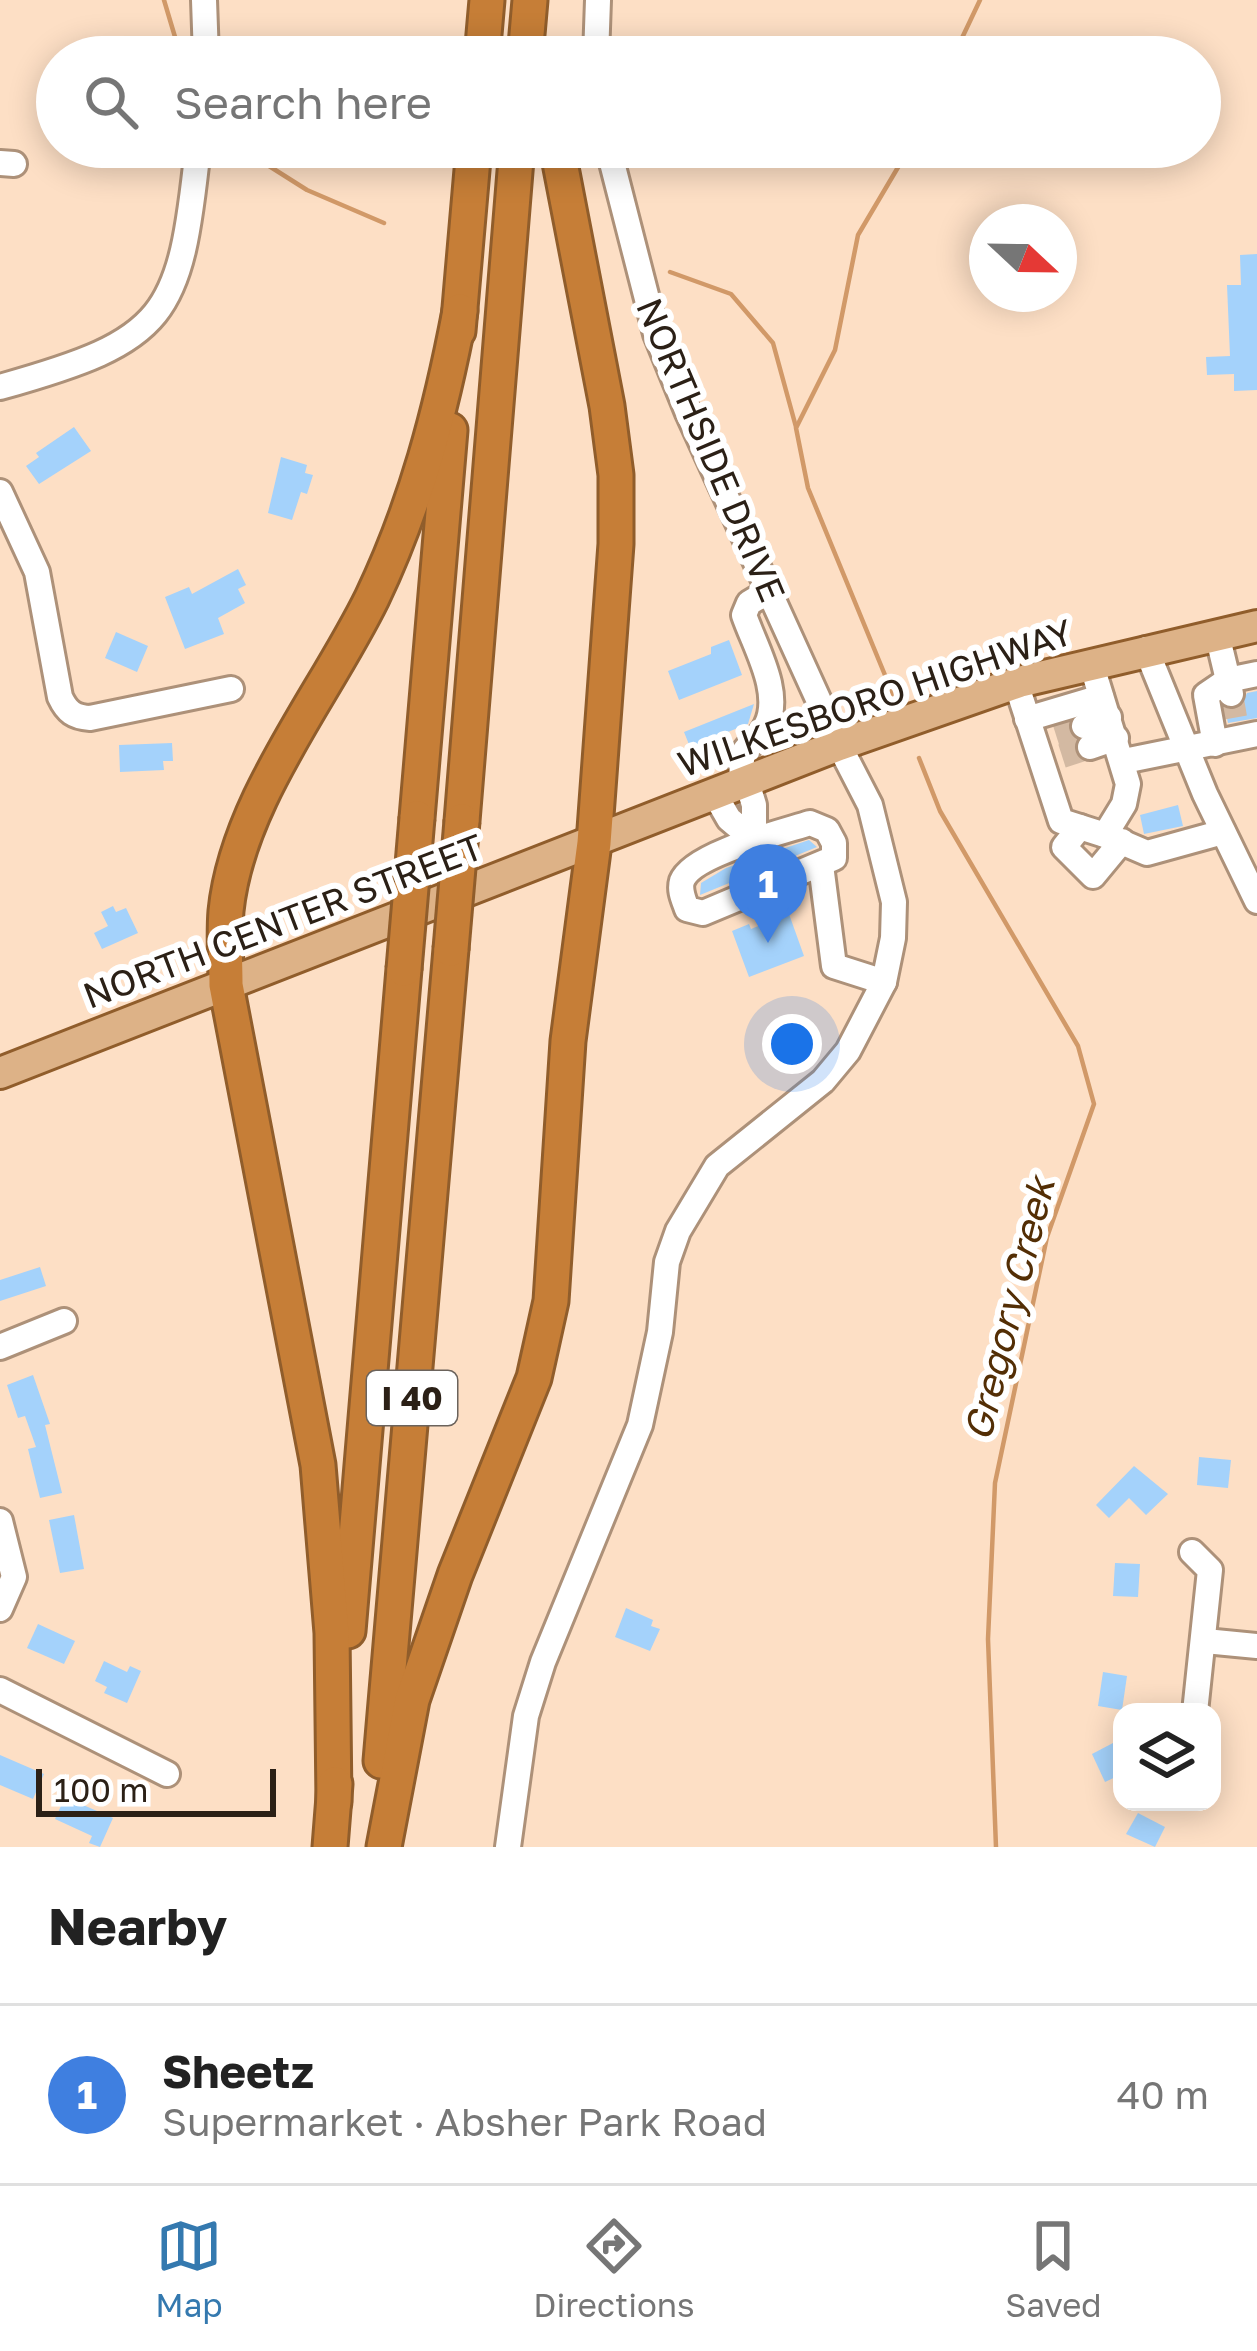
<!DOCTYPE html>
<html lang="en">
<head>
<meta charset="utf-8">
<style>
	:root { --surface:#fff; --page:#f2f2f2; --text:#222; --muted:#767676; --line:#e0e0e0; --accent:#3479af }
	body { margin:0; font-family:"Golos Text",sans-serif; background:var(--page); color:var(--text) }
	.controls { position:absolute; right:36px; bottom:36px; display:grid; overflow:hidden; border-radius:24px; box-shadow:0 6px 30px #0003 }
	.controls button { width:108px; height:108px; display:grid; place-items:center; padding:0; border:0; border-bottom:3px solid var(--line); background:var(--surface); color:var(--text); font:60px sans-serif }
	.compass { position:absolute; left:969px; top:204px; width:108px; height:108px; border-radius:50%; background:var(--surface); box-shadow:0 6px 30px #0003; rotate:112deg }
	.scale { position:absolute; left:36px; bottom:30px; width:240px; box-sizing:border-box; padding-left:12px; border:6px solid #2b2016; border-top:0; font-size:33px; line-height:42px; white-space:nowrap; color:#2b2016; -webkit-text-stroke:9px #fff; paint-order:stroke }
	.you { position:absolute; left:792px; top:1044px; width:42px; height:42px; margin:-30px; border:9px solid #fff; border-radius:50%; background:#1a73e8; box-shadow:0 0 0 18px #1a73e833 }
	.badge { display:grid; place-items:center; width:78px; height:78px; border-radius:50%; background:var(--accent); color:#fff; font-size:39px; font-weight:700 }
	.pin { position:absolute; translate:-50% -99px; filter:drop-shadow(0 3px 6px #0008) }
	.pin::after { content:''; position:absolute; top:63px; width:42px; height:36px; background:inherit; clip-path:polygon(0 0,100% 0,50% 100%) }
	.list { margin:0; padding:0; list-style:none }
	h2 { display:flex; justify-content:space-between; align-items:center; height:156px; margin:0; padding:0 48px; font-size:51px }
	h2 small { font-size:39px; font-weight:400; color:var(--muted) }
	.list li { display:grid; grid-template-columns:78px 1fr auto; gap:36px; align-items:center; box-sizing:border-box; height:180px; padding:0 48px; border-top:3px solid var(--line) }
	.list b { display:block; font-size:45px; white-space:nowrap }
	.list p { margin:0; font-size:39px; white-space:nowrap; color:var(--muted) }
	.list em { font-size:39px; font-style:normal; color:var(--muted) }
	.icon { flex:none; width:66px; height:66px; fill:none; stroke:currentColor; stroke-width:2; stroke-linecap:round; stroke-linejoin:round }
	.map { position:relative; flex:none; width:1257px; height:1847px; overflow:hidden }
	.search { position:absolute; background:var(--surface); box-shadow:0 6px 30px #0003; left:36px; right:36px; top:36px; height:132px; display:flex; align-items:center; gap:30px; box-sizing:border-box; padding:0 42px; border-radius:66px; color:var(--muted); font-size:45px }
	.sheet { height:336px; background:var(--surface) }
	nav { display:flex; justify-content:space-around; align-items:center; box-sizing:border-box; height:168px; border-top:3px solid var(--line); background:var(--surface); font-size:33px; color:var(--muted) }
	nav a { display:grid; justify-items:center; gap:6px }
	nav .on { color:var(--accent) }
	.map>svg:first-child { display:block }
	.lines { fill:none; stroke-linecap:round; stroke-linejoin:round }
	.stream { stroke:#d19968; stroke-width:4.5 }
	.building { fill:#a4d2fb }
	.minor-tunnel { stroke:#d3b9a2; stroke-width:24; stroke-dasharray:24 12; stroke-linecap:butt }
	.minor-casing { stroke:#ad9179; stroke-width:30 }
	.major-casing { stroke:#905d2b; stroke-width:36 }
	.highway-casing { stroke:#905d2b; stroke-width:39 }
	.minor { stroke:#fff; stroke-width:24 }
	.major { stroke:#ddb287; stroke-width:30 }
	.highway { stroke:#c67e37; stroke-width:33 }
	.highway-bridge-casing { stroke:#905d2b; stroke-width:39; stroke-linecap:butt }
	.highway-bridge { stroke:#c67e37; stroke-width:33 }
	.labels { text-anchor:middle; stroke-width:12; stroke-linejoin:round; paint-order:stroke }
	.shield { fill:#fff; stroke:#6b635c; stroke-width:3 }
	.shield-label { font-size:33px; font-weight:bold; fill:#2b2016 }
	.street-label { font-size:36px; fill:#2b2016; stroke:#fff }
	.water-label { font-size:39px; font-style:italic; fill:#532e05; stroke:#fff }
</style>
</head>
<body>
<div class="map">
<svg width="1257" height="1847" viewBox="0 0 1257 1847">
	<rect width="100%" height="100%" fill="#fddfc5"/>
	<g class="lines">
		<g class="stream">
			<path d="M164,0L181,57"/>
			<path d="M953,57L980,0"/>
			<path d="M239,147L307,190L384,223"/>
			<path d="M670,272L731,294L773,343L796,427"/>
			<path d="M894,697L808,488L796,428L835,350L858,235L910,147"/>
			<path d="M919,758L940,811L1078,1046L1094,1104L1047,1237L995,1483L988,1639L996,1847"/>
		</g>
	</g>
	<g class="building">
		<path d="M1257,254V390L1234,391V374L1207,375L1206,357L1230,356L1227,285H1241L1240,255Z"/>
		<path d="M74,427L91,451L39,484L26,466L39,457L36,453Z"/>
		<path d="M281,457L307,465L305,473L313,475L307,494L301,492L292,520L268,513Z"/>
		<path d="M238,569L246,585L238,589L245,603L218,618L224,634L185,649L165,597L189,587L192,594Z"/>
		<path d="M116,632L148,646L137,672L105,658Z"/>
		<path d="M729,640L742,675L679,700L668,671L711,654V647Z"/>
		<path d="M1257,691V718L1228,723L1225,709L1241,707L1247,693Z"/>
		<path d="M754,704L748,724L690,747L684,732Z"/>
		<path d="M172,743L173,761H163L164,770L120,772L119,745Z"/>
		<path d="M1178,805L1183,826L1144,834L1140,815Z"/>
		<path d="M809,840L817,847L700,895L701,883L726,868Z"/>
		<path d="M113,906L116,912L126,908L138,933L102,949L94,933L108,926L101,912Z"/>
		<path d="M789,914L804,956L749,977L732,931L749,924L751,929Z"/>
		<path d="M40,1267L46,1286L0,1301V1280Z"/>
		<path d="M33,1375L50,1424L45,1425L62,1493L40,1498L28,1449L36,1447L25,1416L18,1418L7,1385Z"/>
		<path d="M1199,1457L1231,1460L1228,1488L1197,1485Z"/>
		<path d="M1134,1466L1168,1494L1146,1515L1129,1498L1109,1518L1096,1505Z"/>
		<path d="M74,1515L84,1569L60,1573L49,1520Z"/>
		<path d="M1115,1563L1140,1564L1138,1597L1113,1596Z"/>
		<path d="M626,1608L653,1620L651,1626L660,1629L650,1651L615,1637Z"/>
		<path d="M38,1624L75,1641L64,1664L27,1648Z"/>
		<path d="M104,1661L127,1672L130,1666L141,1671L127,1703L104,1693L107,1687L95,1681Z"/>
		<path d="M1103,1672L1127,1676L1122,1710L1098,1706Z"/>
		<path d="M1113,1743L1122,1762V1774L1105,1782L1092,1754Z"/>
		<path d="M0,1755L44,1774L33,1799L0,1785Z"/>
		<path d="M65,1797L113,1818L100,1847L89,1843L92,1836L55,1819Z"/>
		<path d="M1138,1813L1165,1827L1155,1847L1126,1834Z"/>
	</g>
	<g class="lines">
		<g class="minor-tunnel">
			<path d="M1231,694L1236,723"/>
			<path d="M1056,735L1084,726"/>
			<path d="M1062,756L1090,747"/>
		</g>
		<g class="minor-casing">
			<g id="minor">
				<path d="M204,0L206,57"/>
				<path d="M596,57L598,0"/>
				<path d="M0,163L14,164"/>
				<path d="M0,387C168,340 180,318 198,147"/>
				<path d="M0,492L37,572L60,697C67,712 74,717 90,718L231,689"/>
				<path d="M1217,634L1228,680L1257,674"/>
				<path d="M1146,649L1205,794L1257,901"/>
				<path d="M1016,683L1061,821L1105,835L1124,804L1128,784L1091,663"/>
				<path d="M1027,719L1101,697"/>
				<path d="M1084,726L1109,717"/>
				<path d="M1215,744L1206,695L1228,680L1231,694"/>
				<path d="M1090,747L1116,738"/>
				<path d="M1124,761L1257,734"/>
				<path d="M742,784C739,735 750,756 766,726C783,693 755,647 744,615L749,603L769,591"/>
				<path d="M714,793L729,819L754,840V805L747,782"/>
				<path d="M810,823L827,830L834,843V858L703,913L687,909C684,900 679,891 682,881C692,854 782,832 810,823Z"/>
				<path d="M1080,827L1064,847L1093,876L1122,841"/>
				<path d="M1105,835L1147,853L1223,832"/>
				<path d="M821,865L834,966L884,982"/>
				<path d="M0,1347L64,1321"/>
				<path d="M0,1521L14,1577L0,1609"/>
				<path d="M1192,1552L1210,1570L1195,1712"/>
				<path d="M1205,1641L1257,1646"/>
				<path d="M0,1690L167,1774"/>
				<path d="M508,1847L526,1716L543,1662L640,1425L660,1332L667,1262L678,1231L717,1166L823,1081L848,1051L884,982L893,938L894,902L870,805L839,745L688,413L656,334L608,147"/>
			</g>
		</g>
		<g class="major-casing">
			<path id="major" d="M0,1073L839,745L1019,682L1257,626"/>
		</g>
		<g class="highway-casing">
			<g id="highway">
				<path d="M482,57L487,0"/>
				<path d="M525,57L530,0"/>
				<path d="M458,331L474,147"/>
				<path d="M417,818L450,430"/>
				<path d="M462,821L517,147"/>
				<path d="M348,1631L404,969"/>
				<path d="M381,1761L451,949"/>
				<path d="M334,1802L332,1633L318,1465L226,985C226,961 224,935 226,911C237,801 324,696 372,598C416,506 441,411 460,311"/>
				<path d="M330,1847L335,1784"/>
				<path d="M384,1847L412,1700L455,1575L534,1378L551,1301L568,1041L594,843L616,544V475L607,406L557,147"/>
			</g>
		</g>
		<use href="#minor" class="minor"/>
		<use href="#major" class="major"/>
		<use href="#highway" class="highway"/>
		<g class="highway-bridge-casing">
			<g id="highway-bridge">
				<path d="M451,949L462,821"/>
				<path d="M404,969L417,818"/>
			</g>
		</g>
		<use href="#highway-bridge" class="highway-bridge"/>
	</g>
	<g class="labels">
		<rect class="shield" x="367" y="1371" width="90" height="54" rx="9"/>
		<g class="shield-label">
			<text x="412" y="1410">I 40</text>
		</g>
		<g class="street-label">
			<text transform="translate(711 450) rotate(67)" y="13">NORTHSIDE DRIVE</text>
			<text transform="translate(875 698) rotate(-19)" y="13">WILKESBORO HIGHWAY</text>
			<text transform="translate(283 921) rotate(-21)" y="13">NORTH CENTER STREET</text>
		</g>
		<g class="water-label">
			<text transform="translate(1009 1309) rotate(-76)" y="14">Gregory Creek</text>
		</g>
	</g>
</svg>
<div class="controls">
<button><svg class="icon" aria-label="layers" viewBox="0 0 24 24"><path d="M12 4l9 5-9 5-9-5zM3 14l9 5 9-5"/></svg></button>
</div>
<svg class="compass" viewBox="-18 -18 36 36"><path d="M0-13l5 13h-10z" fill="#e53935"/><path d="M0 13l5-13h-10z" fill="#767676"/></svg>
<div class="scale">100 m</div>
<div class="you"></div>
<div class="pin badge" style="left:768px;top:943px;background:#3f7fe0">1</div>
<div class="search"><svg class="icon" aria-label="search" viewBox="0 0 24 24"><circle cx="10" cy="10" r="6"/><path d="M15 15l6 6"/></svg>Search here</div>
</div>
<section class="sheet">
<h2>Nearby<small></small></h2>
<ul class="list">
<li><span class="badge" style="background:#3f7fe0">1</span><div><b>Sheetz</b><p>Supermarket · Absher Park Road</p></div><em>40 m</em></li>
</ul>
</section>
<nav>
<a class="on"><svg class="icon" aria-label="map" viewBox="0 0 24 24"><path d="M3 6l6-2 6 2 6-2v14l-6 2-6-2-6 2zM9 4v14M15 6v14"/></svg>Map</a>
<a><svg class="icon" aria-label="directions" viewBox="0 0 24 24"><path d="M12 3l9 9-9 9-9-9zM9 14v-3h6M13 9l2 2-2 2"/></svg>Directions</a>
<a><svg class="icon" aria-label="saved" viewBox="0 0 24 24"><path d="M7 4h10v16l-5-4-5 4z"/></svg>Saved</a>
</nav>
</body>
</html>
